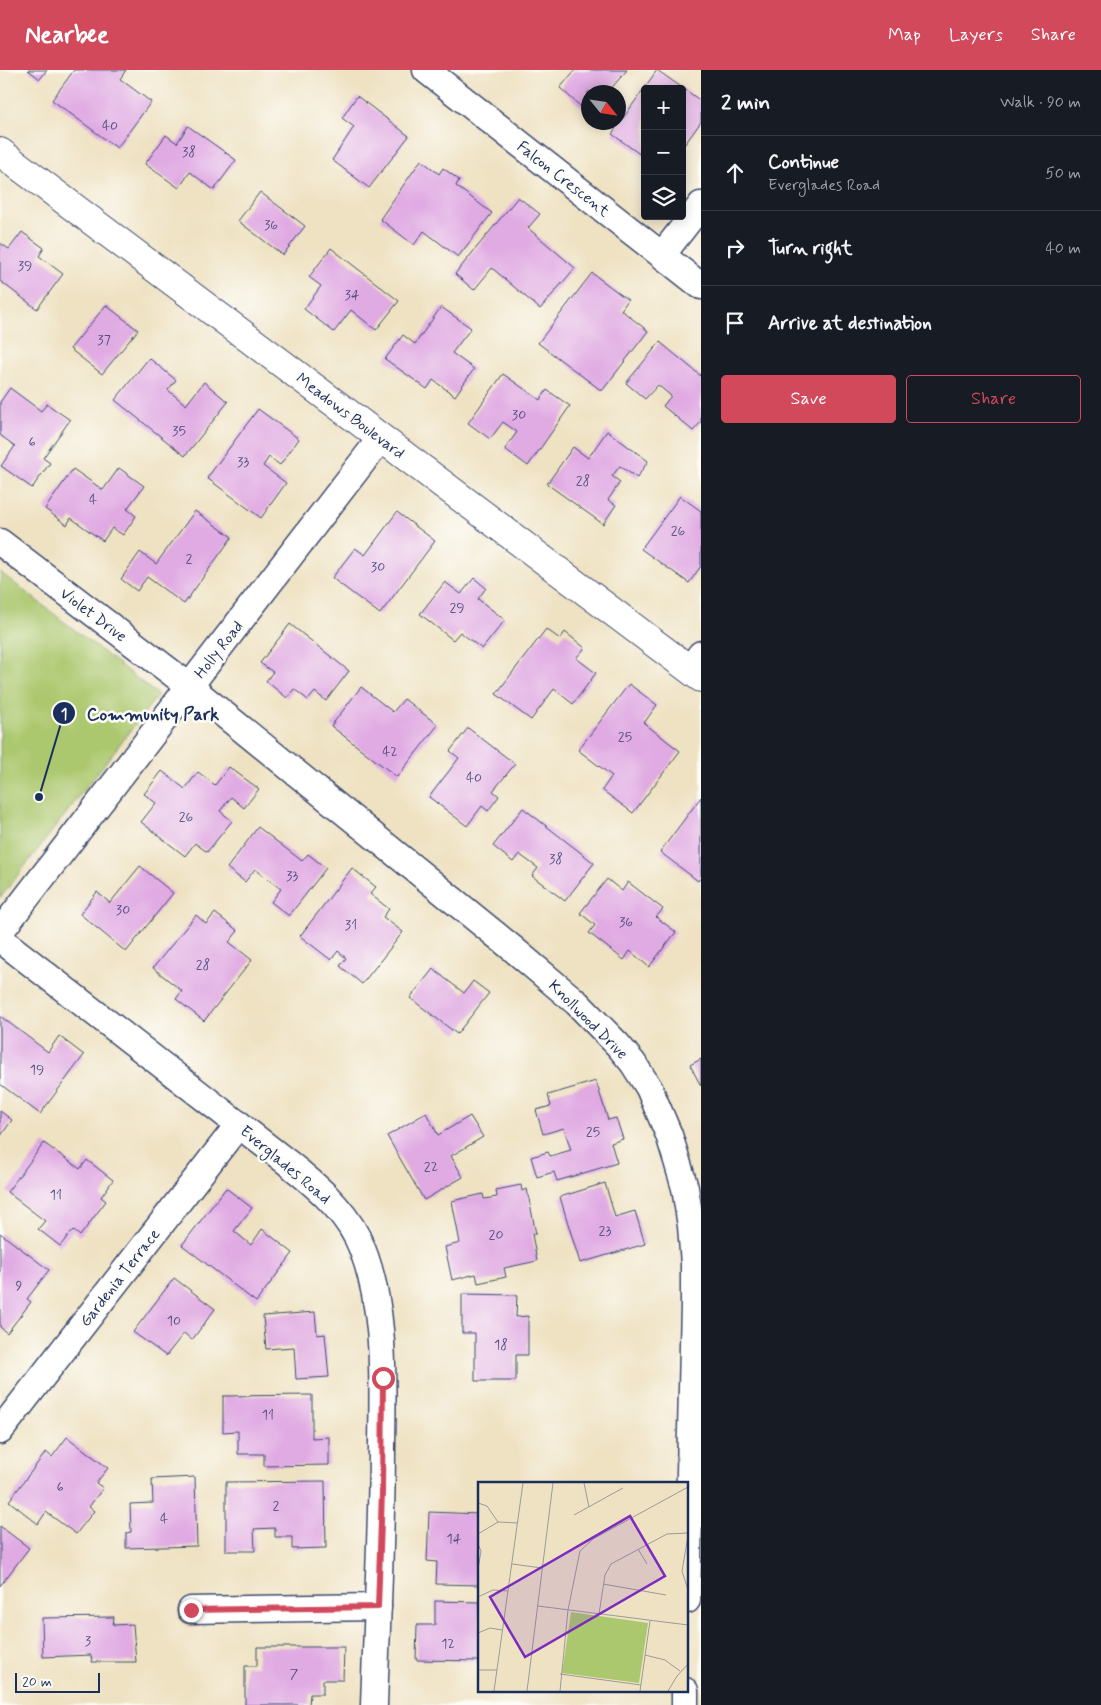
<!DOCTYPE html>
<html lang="en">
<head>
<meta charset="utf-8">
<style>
	:root { --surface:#171b24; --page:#20242c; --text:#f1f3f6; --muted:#9ea1a6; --line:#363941; --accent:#d1495b }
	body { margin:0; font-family:Mynerve,sans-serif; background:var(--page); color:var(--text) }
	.controls { position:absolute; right:15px; top:15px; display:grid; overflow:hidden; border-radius:5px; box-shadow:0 2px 12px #0003 }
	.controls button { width:45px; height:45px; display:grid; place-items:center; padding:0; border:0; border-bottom:1px solid var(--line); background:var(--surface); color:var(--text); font:25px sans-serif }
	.compass { position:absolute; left:581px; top:15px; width:45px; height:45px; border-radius:50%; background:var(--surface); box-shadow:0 2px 12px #0003; rotate:120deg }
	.scale { position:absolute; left:15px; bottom:12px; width:85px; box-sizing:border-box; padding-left:5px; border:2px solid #1b2f5e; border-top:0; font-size:14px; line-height:18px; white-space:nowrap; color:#1b2f5e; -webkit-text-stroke:4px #fdfcf7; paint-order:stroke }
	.stop { position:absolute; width:15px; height:15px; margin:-11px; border:4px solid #d1495b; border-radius:50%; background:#fff }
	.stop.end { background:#d1495b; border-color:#fff; box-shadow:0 1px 5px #0008 }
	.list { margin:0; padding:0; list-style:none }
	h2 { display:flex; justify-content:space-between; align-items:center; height:65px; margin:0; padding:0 20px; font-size:21px }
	h2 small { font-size:16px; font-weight:400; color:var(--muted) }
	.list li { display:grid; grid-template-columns:32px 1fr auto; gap:15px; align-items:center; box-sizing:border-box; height:75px; padding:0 20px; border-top:1px solid var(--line) }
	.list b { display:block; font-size:19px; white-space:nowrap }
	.list p { margin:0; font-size:16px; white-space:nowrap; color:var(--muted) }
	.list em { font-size:16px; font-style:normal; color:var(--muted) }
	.actions { display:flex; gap:10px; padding:15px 20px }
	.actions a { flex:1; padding:11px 0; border:1px solid var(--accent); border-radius:5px; text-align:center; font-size:18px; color:var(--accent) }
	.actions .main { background:var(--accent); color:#fff }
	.icon { flex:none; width:28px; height:28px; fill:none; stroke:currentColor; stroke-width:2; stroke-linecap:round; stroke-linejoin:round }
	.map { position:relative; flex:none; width:701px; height:1635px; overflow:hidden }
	header { display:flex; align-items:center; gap:30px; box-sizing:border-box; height:70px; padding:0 25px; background:var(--accent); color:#fff }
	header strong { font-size:24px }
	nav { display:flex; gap:28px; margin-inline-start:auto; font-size:18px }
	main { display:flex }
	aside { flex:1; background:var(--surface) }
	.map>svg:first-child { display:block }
	.green { fill:#acc86e; stroke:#647c66 }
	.building { fill:#e0aae3 }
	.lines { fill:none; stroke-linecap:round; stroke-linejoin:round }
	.street-casing { stroke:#3b4a6d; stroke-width:29 }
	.secondary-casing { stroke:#3b4a6d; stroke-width:30 }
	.street { stroke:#fff; stroke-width:26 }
	.secondary { stroke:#fff; stroke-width:28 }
	.route { stroke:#d1495b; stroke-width:6 }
	.labels { text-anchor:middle; stroke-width:5; stroke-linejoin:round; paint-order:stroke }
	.number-label { font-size:14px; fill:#4c4e7f }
	.street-label { font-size:16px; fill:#1b2f5e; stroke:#fdfcf7 }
	.inset-road { fill:none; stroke:#9a9a9b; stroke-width:1 }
	.view { fill:#7b2cbf; fill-opacity:0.15; stroke:#7b2cbf; stroke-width:2.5 }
	.inset-edge { fill:none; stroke:#1b2f5e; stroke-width:2.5 }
	.leader { fill:none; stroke:#1b2f5e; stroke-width:2 }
	.callout-dot { fill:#1b2f5e; stroke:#fdfcf7; stroke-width:2 }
	.mark-label { font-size:15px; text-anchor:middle; font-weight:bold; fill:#fff }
	.callout-label { font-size:18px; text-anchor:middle; font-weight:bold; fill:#1b2f5e; stroke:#fdfcf7; stroke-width:5; stroke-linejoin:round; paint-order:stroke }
</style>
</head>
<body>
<header>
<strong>Nearbee</strong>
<nav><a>Map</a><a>Layers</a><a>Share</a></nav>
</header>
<main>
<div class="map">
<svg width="701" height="1635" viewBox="0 0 701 1635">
	<rect width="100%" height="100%" fill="#fdfcf7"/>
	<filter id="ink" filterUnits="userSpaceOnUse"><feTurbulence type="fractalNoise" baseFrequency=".02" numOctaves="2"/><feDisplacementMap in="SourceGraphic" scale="10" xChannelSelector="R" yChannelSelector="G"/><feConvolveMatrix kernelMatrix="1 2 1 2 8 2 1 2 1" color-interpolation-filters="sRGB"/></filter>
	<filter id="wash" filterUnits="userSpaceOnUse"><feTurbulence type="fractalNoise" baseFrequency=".0096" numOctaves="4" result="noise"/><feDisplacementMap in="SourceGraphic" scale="20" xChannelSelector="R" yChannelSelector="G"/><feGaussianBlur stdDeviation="1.12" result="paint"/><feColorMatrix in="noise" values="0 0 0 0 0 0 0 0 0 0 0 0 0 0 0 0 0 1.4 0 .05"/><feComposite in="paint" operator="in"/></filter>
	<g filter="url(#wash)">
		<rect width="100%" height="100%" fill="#efe2c3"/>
		<path class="green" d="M0,502L158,625L0,828Z"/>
		<g id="blocks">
			<g class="building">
				<path d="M28,0H47L40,9Z"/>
				<path d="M74,0H126L120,9L151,32L117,78L52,30Z"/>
				<path d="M575,0H627L608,22H588V43L560,18Z"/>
				<path d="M657,0L701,31V52L685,74L682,71V19H645V88L612,64Z"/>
				<path d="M357,26L409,66L369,118L332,90L354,57L342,48Z"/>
				<path d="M188,56L236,90L214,120L190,102L179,118L145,94L166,65L177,73Z"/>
				<path d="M421,90L439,104L443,98L459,110L456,116L492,143L458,187L424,161L414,175L380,149Z"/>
				<path d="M260,122L305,156L283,185L238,151Z"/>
				<path d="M518,127L540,144L528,158L575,198L540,239L492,198L474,220L455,204Z"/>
				<path d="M22,162L44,178L39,186L63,204L37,239L0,211V173L9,179Z"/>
				<path d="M331,178L399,231L376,260L351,240L334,262L304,239L321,216L309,207Z"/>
				<path d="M592,203L628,230L621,240L648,261L602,321L538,273Z"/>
				<path d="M106,235L138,260L102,304L70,279Z"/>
				<path d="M441,237L471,258L452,283L474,299L455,326L433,310L427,319L385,289L403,265L415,274Z"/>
				<path d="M660,272L701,306V352L693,361L663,336L671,326L658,315L645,329L626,313Z"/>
				<path d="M149,288L176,310L168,320L186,335L204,312L228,332L185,386L115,330Z"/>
				<path d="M503,304L540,330L547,320L570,336L528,396L505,379L517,362L503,352L490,369L468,353Z"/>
				<path d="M10,318L41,341L47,334L70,350L43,388L50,393L32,418L1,396L15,376L0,365V332Z"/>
				<path d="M258,339L299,369L280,395L269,387L263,396L286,413L261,448L207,408Z"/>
				<path d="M607,361L648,391L637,408L620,396L612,406L620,412L608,430L616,435L603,454L547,414L573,377L588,388Z"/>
				<path d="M119,398L144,416L127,439L136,446L123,465L112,458L103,471L71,448L67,455L45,439L73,399L103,420Z"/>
				<path d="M680,426L701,441V496L689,513L641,479Z"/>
				<path d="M195,441L232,467L184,534L147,507L137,521L121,509L140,482L156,494Z"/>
				<path d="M397,442L435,471L380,544L332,508L355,478L365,485Z"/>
				<path d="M474,508L486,518L478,529L505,550L482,579L460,562L453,570L420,544L445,512L461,524Z"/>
				<path d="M290,554L349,601L326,631L315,622L308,630L294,619L287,628L266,611L273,602L260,593Z"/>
				<path d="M546,559L560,569L565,562L585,578L576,588L596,603L573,634L554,619L531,650L496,624Z"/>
				<path d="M629,614L657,635L644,653L680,681L633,743L602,720L612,706L578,680Z"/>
				<path d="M361,617L393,642L404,629L438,655L397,707L331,656Z"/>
				<path d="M468,658L515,694L493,721L499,726L488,741L482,736L467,756L429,727L459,688L450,681Z"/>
				<path d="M229,697L259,719L244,738L231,727L220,741L232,751L207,782L195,773L185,786L141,752L156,733L144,724L162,701L185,719L198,702L215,715Z"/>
				<path d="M701,727V808L698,811L660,782Z"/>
				<path d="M523,738L594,793L565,831L532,806L538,798L519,784L513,792L493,776Z"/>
				<path d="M258,757L302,791L308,784L326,798L289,846L271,832L281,819L255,799L245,812L227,798Z"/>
				<path d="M140,796L173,823L126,882L80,844L97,822L110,833Z"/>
				<path d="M352,798L376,817L370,824L389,839L383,847L403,862L362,914L340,896L346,888L338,881L331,890L300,866Z"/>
				<path d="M607,809L622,821L628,812L663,839L656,847L676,862L649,897L630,881L624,890L589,863L595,855L580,843Z"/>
				<path d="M215,843L238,861L229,872L252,890L204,951L176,929L182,921L153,898L196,845L206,854Z"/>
				<path d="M433,899L464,923L473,911L489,923L457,964L410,928Z"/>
				<path d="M0,946L48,982L59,966L84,985L40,1044L0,1014Z"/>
				<path d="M701,989V1016L690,995Z"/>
				<path d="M596,1011L608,1050L616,1048L623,1069L611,1073L617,1093L557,1111L554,1102L537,1107L531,1087L548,1082L550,1086L571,1080L564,1058L543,1064L536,1040L551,1036L548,1025Z"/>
				<path d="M0,1041L12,1050L0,1067Z"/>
				<path d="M426,1043L438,1065L470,1046L483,1067L451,1086L463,1107L424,1130L387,1066Z"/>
				<path d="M44,1073L80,1099L87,1090L113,1110L101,1127L106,1131L80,1166L73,1160L60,1176L38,1159L45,1151L7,1122Z"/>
				<path d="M605,1113L615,1147L635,1141L645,1174L580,1193L560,1127Z"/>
				<path d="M521,1115L522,1121L527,1119L536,1164H532L537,1191L504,1198L506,1207L478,1213L476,1204L452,1210L445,1177L460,1173L452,1131L483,1124L484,1129L497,1127L496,1120Z"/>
				<path d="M226,1118L252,1138L234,1161L251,1175L262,1159L293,1183L256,1232L182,1175Z"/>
				<path d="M0,1163L49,1200L27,1229L31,1232L7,1263L0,1257Z"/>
				<path d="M174,1208L215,1239L192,1270L184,1263L166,1286L133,1262Z"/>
				<path d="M462,1224L517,1225L516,1247L528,1246V1285H516V1311H475V1263H462Z"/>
				<path d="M315,1242L317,1265L325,1264L329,1307L296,1309L294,1277L266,1279L263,1246Z"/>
				<path d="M312,1325V1368L329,1367V1395L264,1396V1384H238V1361L223,1362V1326Z"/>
				<path d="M67,1367L108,1398L96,1413L103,1418L89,1437L94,1441L76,1464L46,1442L38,1454L9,1431L46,1382L52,1387Z"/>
				<path d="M195,1407L197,1476L126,1478V1463L131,1462L130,1434L153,1433L152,1409Z"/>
				<path d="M325,1411L326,1478L292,1479V1467H275V1458L254,1459L255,1481H226V1412Z"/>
				<path d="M429,1442L480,1444V1515L436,1514L437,1492L427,1491Z"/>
				<path d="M0,1456L29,1478L0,1516Z"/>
				<path d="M435,1531L480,1532V1591L416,1590L417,1555H435Z"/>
				<path d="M114,1547L113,1555L133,1554L136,1592H92L91,1585L43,1587L42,1548Z"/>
				<path d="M257,1577H344L343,1610H323V1624H310L309,1635H245V1596H257Z"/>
			</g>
		</g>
	</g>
	<g filter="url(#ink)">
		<use href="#blocks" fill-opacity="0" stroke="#3b4a6d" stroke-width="1"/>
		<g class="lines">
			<g class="street-casing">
				<g id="street">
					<path d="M426,0L701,216"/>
					<path d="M662,185L701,135"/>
					<path d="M0,472L189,616L512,878L577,933L618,975L633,993L649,1018L669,1065L677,1091L685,1118L691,1156L694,1194V1234L687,1530"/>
					<path d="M690,599L701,584"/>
					<path d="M0,862L381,368"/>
					<path d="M0,869L288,1093C314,1114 341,1136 357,1167C386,1227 383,1308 382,1373C382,1460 377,1548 374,1635"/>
					<path d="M0,1361L239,1054"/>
					<path d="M191,1540L378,1537"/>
					<path d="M685,1635V1621"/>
				</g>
			</g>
			<g class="secondary-casing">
				<path id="secondary" d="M0,82L701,608"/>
			</g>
			<use href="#street" class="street"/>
			<use href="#secondary" class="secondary"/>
		</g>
	</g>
	<g class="lines" filter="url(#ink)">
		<path class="route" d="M191,1540L378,1537L382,1422L383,1308"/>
	</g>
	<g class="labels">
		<g class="number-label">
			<text x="110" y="60">40</text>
			<text x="189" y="86">38</text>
			<text x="271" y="159">36</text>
			<text x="25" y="200">39</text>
			<text x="352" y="229">34</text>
			<text x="104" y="274">37</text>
			<text x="519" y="349">30</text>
			<text x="179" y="365">35</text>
			<text x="32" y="376">6</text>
			<text x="243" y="396">33</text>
			<text x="583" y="415">28</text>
			<text x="93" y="434">4</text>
			<text x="678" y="465">26</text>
			<text x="189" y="493">2</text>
			<text x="378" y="501">30</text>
			<text x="457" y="542">29</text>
			<text x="625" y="671">25</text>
			<text x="390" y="686">42</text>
			<text x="474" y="712">40</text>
			<text x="186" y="751">26</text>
			<text x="556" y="793">38</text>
			<text x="292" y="810">33</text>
			<text x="123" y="844">30</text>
			<text x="626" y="856">36</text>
			<text x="351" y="859">31</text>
			<text x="203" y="899">28</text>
			<text x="37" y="1004">19</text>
			<text x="593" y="1066">25</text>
			<text x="431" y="1101">22</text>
			<text x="56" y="1129">11</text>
			<text x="605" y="1165">23</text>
			<text x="496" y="1169">20</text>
			<text x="19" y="1220">9</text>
			<text x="174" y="1255">10</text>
			<text x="501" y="1279">18</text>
			<text x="268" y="1349">11</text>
			<text x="60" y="1421">6</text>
			<text x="276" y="1440">2</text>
			<text x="164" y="1453">4</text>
			<text x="454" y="1473">14</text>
			<text x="88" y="1575">3</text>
			<text x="448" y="1578">12</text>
			<text x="294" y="1608">7</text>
		</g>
		<g class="street-label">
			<text transform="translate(564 108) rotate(38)" y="6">Falcon Crescent</text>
			<text transform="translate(351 345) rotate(37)" y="6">Meadows Boulevard</text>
			<text transform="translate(94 544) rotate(37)" y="6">Violet Drive</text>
			<text transform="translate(218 579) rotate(-52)" y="6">Holly Road</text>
			<text transform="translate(589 949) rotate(45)" y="6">Knollwood Drive</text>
			<text transform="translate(286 1094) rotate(40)" y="6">Everglades Road</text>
			<text transform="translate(119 1207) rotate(-52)" y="6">Gardenia Terrace</text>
		</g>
	</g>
	<g transform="translate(478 1412)">
		<rect width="210" height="210" fill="#efe2c3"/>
		<path d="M93,130L170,141L161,201L84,191Z" fill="#acc86e"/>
		<path class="inset-road" d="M106,1L111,25M0,21L9,24L20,40M96,33L145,6M0,52L20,40L40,41M210,54L204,89L210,108M0,62L3,69L0,87M160,67L169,82M34,82L64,86M125,102L188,113M0,115L15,108L30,109M60,124L210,143M121,132L127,93L133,82L189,52L210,51M0,151L12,146L24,148M167,173L187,178L202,189M0,188H19M82,192L163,203M16,209L45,1M49,209L75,1M82,209L90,128L102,69L115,57L210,5M162,209L172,139M190,209L199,194L210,182"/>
		<path class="view" d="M152,34L187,94L47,175L12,115Z"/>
		<rect width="210" height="210" class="inset-edge"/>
	</g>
	<path class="leader" d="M39 727L64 643"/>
	<g class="callout-dot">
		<circle cx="39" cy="727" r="5"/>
		<circle cx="64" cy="643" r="12"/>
	</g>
	<g class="mark-label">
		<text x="64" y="649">1</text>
	</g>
	<g class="callout-label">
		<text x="153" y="650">Community Park</text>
	</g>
</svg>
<div class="controls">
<button>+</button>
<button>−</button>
<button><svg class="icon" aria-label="layers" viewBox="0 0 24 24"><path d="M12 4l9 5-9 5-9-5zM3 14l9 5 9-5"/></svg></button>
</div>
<svg class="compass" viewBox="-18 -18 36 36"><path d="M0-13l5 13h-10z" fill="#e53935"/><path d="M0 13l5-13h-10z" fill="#9ea1a6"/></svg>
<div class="scale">20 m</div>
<div class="stop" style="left:383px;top:1308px"></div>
<div class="stop end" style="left:191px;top:1540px"></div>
</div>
<aside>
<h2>2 min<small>Walk · 90 m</small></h2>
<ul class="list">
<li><svg class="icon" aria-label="ahead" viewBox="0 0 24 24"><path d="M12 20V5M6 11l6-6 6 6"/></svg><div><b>Continue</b><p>Everglades Road</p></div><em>50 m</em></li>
<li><svg class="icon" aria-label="right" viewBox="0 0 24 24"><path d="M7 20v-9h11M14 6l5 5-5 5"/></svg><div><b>Turn right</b></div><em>40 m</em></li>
<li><svg class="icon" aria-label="arrive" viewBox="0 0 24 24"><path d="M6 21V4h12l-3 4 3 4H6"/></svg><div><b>Arrive at destination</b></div></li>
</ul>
<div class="actions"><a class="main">Save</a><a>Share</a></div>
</aside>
</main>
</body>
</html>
